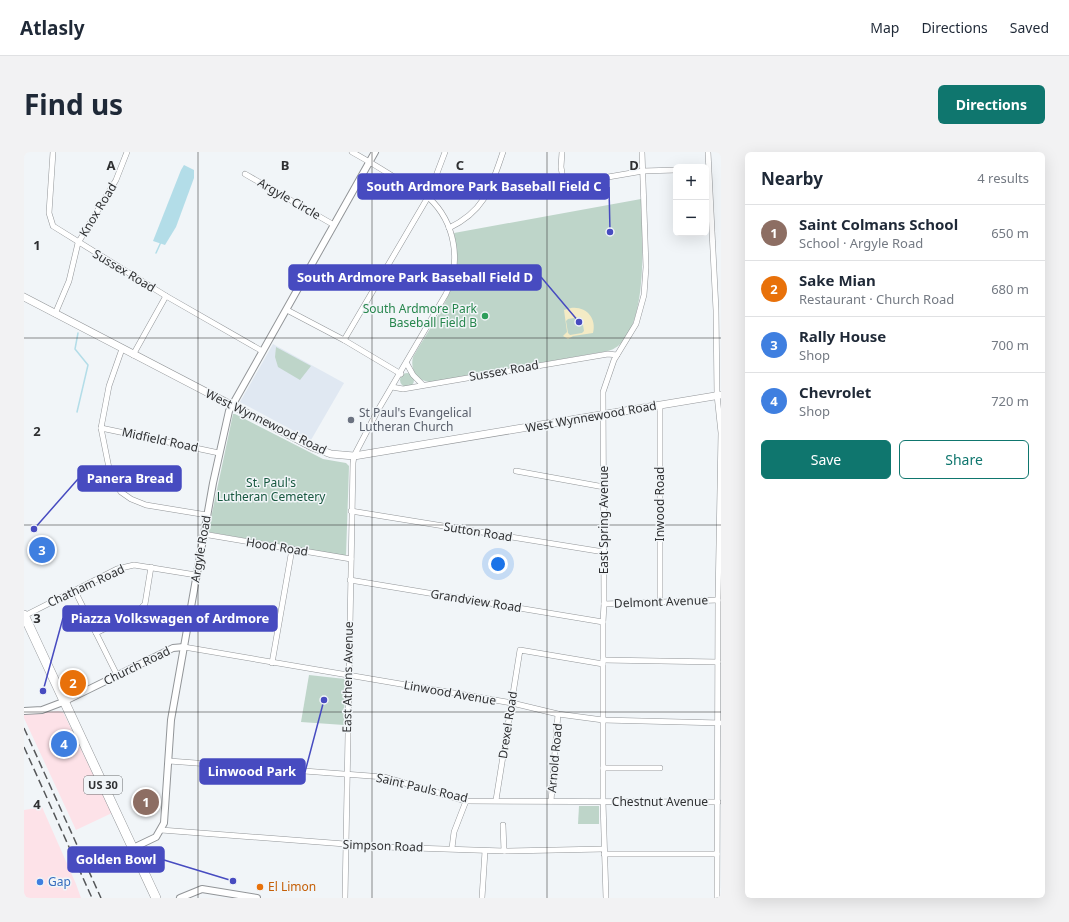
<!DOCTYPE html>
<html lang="en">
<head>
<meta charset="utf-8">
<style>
	:root { --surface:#fff; --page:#f2f2f3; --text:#1f2937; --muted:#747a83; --line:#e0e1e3; --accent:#0f766e }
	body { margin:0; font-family:"Noto Sans",sans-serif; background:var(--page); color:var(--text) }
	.controls { position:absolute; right:12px; top:12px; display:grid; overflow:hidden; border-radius:6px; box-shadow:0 4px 16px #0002 }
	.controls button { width:36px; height:36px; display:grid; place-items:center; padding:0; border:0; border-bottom:1px solid var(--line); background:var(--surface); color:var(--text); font:20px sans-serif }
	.you { position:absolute; left:474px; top:412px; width:14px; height:14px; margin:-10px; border:3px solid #fff; border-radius:50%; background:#1a73e8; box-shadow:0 0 0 6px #1a73e833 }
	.badge { display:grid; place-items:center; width:26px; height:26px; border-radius:50%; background:var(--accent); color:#fff; font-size:13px; font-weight:700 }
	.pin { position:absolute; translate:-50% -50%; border:2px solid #fff; box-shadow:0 1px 4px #0006 }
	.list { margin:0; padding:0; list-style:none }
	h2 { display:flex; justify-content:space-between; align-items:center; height:52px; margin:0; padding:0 16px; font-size:17px }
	h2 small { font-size:13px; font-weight:400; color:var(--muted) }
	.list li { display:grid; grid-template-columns:26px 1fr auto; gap:12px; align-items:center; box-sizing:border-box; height:56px; padding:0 16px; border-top:1px solid var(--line) }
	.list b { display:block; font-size:15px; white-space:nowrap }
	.list p { margin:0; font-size:13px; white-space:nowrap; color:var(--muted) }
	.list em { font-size:13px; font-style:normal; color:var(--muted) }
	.actions { display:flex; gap:8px; padding:12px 16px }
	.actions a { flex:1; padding:9px 0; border:1px solid var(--accent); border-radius:6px; text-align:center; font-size:14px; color:var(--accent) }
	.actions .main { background:var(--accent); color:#fff }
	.map { position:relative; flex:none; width:697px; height:746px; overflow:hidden; border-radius:6px }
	header { display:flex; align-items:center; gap:24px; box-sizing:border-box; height:56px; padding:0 20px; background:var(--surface); border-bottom:1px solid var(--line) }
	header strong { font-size:19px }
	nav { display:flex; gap:22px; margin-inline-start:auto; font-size:14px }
	.intro { display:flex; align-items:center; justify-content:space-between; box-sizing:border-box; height:96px; padding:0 24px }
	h1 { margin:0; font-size:28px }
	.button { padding:10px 18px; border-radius:6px; background:var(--accent); color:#fff; font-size:14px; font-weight:700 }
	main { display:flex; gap:24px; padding:0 24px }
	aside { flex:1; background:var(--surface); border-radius:6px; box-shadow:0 4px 16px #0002 }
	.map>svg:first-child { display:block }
	.commercial { fill:#fde2e8 }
	.built { fill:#e0e8f2 }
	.green { fill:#bed5c9 }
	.sand { fill:#f4ebc5; fill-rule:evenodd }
	.water { fill:#b3dde8 }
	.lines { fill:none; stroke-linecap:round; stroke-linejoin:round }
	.stream { stroke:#b3dde8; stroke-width:1.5 }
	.minor-casing { stroke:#929598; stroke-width:6 }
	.tertiary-casing { stroke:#929598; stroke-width:8 }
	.secondary-casing { stroke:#929598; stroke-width:8 }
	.trunk-casing { stroke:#929598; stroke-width:10 }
	.minor { stroke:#fff; stroke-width:5 }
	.tertiary { stroke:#fff; stroke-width:6 }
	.secondary { stroke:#fff; stroke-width:7 }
	.trunk { stroke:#fff; stroke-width:9 }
	.rail { stroke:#555759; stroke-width:1.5; stroke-dasharray:8 4; stroke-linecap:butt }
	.grid { fill:none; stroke:#2f3032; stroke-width:1; stroke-opacity:0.55 }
	.leisure-dot { fill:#2e9e5b; stroke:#f1f5f8; stroke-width:1.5 }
	.worship-dot { fill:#6b7280; stroke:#f1f5f8; stroke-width:1.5 }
	.shop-dot { fill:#3f7fe0; stroke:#f1f5f8; stroke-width:1.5 }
	.food-dot { fill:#e8710a; stroke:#f1f5f8; stroke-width:1.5 }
	.labels { text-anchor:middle; stroke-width:3; stroke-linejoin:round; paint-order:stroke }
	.shield { fill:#f1f5f8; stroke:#696b6d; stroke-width:1 }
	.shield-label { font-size:11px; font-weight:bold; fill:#2f3032 }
	.street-label { font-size:12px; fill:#2f3032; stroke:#f1f5f8 }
	.leisure-label { font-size:12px; fill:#27864d; stroke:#f1f5f8; text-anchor:end }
	.worship-label { font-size:12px; fill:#5b616d; stroke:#f1f5f8; text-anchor:start }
	.park-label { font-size:12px; fill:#17573f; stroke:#f1f5f8 }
	.shop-label { font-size:12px; fill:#366cbe; stroke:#f1f5f8; text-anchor:start }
	.food-label { font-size:12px; fill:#c56008; stroke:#f1f5f8; text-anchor:start }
	.grid-label { font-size:13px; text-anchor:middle; font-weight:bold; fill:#2f3032; stroke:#f1f5f8; stroke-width:3; stroke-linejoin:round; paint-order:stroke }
	.leader { fill:none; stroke:#474bc0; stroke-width:1.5 }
	.callout-dot { fill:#474bc0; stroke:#f1f5f8; stroke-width:1.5 }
	.callout { fill:#474bc0; stroke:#474bc0; stroke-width:1.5 }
	.callout-label { font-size:13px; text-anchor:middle; font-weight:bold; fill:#fff }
</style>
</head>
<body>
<header>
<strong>Atlasly</strong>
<nav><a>Map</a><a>Directions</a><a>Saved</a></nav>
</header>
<div class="intro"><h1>Find us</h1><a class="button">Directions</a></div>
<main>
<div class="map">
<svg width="697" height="746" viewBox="0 0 697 746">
	<rect width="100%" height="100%" fill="#f1f5f8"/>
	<g class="commercial">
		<path d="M34,559L39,560L88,661L52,678L0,566V562H2Z"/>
		<path d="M18,655L52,732L57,746H0V658Z"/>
	</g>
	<path class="built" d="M249,192L320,231L287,288L216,250Z"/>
	<g class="green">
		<path d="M617,47C618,81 627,188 584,199L406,230C392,229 386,217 389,205C403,180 431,142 433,114C434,102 432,92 430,81Z"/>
		<path d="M252,195L287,214L276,228L254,215L251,205Z"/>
		<circle cx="383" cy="228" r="7"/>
		<path d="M209,262H211L299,307L322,311L325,314L322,404L184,380Z"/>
		<path d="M285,523L321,527L320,573L277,570Z"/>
		<path d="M555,654H575V672H554Z"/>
	</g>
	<path class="sand" d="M547,156C562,154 573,166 569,181L549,184L544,187L539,184L543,180L540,158ZM556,165L558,167L560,179L558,181L546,183L544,181L542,169L544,167Z"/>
	<path class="water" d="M160,13L170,18V26L152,75L141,93L129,89L157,18Z"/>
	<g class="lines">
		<g class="stream">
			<path d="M132,101L137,90"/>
			<path d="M53,260L64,213L51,197L54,181"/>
		</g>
		<g class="minor-casing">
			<g id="minor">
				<path d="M29,0L25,61L29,74L142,144L238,199"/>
				<path d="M538,0L537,15L540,33"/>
				<path d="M684,0L692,158L693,243L697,281L694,448L693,746"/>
				<path d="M221,22L310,73"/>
				<path d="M466,38L491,41L619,19L652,18"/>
				<path d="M425,76C461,59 467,35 479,0"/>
				<path d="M263,158L320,188L377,222"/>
				<path d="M31,162L45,129L54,91L92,28L103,0"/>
				<path d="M320,188L404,45L421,0"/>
				<path d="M98,197L85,234L77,276L87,326L97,340L107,347L122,353L183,363"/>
				<path d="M109,203L142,144"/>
				<path d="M383,212L389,223L399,233"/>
				<path d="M368,235L379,237L584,202L593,203"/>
				<path d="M636,253V451"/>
				<path d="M77,276L195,301"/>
				<path d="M492,319L580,335"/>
				<path d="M327,359L580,400"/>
				<path d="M179,382L327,407"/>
				<path d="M326,428L579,470"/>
				<path d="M51,439L93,523"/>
				<path d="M580,452L694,448"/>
				<path d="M0,464L93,417L110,413L172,423"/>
				<path d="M72,481L112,461L121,452L127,415"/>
				<path d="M160,495L488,551L534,562L579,568L697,571"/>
				<path d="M579,508L694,510"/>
				<path d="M248,511L268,397"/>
				<path d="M145,609L360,625L442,649L694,650"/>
				<path d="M579,616H636"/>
				<path d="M472,648L496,498L579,512"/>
				<path d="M527,649L534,562"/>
				<path d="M479,673L480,699"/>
				<path d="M137,678L360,695L480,699L580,697"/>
				<path d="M428,696L430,680L442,649"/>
				<path d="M580,702H693"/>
				<path d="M321,746L329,311L330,304L354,258L422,142C438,110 431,70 405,46C398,40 389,36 381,32C364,21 346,10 328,0"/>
				<path d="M458,746L461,699"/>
				<path d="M582,746L579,650V470L580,452L579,240L590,208L612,172L620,143L622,115L618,0"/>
			</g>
		</g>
		<g class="tertiary-casing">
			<g id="tertiary">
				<path d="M0,559L18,558L39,550L149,496L160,495"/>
				<path d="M109,696L132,685L140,671L147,568L189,331L205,259L351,0"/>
				<path d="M156,746L178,737L233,746"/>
			</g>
		</g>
		<g class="secondary-casing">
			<path id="secondary" d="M0,145L288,295L307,302L330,304L697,243"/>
		</g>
		<g class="trunk-casing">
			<path id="trunk" d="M0,463L132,746"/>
		</g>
		<use href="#minor" class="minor"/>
		<use href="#tertiary" class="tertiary"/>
		<use href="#secondary" class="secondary"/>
		<use href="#trunk" class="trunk"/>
		<g class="rail">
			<path d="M0,576L77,746"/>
			<path d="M0,595L68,746"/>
		</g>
	</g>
	<path class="grid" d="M174,0V746M348,0V746M523,0V746M0,186H697M0,373H697M0,560H697"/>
	<circle class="leisure-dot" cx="461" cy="164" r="4"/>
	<circle class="worship-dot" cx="327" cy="268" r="4"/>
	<circle class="shop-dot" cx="16" cy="730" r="4"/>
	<circle class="food-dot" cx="236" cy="735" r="4"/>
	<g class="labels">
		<rect class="shield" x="60" y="624" width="38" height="18" rx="3"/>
		<g class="shield-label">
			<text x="79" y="637">US 30</text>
		</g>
		<g class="street-label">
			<text transform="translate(265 47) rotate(30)" y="4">Argyle Circle</text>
			<text transform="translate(74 58) rotate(-59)" y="4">Knox Road</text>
			<text transform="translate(100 119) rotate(31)" y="4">Sussex Road</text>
			<text transform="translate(480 219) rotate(-10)" y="4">Sussex Road</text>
			<text transform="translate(567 265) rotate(-10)" y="4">West Wynnewood Road</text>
			<text transform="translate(242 270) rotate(26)" y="4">West Wynnewood Road</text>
			<text transform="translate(136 288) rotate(12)" y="4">Midfield Road</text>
			<text transform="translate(636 352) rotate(-90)" y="4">Inwood Road</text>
			<text transform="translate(580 368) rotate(-90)" y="4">East Spring Avenue</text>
			<text transform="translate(454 380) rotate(9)" y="4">Sutton Road</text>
			<text transform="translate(253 395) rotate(9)" y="4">Hood Road</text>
			<text transform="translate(177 397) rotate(-80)" y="4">Argyle Road</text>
			<text transform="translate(62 434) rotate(-25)" y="4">Chatham Road</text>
			<text transform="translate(452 449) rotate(9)" y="4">Grandview Road</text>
			<text transform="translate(637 450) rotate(-2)" y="4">Delmont Avenue</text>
			<text transform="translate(113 514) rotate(-26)" y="4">Church Road</text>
			<text transform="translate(324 525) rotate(-89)" y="4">East Athens Avenue</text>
			<text transform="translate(426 541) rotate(10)" y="4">Linwood Avenue</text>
			<text transform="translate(484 573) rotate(-81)" y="4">Drexel Road</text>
			<text transform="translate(531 606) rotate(-85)" y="4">Arnold Road</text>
			<text transform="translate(398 636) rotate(13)" y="4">Saint Pauls Road</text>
			<text x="636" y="654">Chestnut Avenue</text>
			<text transform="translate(359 694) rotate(2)" y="4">Simpson Road</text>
		</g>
		<g class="leisure-label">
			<text x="453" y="161">South Ardmore Park<tspan x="453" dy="14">Baseball Field B</tspan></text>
		</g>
		<g class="worship-label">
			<text x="335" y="265">St Paul's Evangelical<tspan x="335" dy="14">Lutheran Church</tspan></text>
		</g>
		<g class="park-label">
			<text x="247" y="335">St. Paul's<tspan x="247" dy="14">Lutheran Cemetery</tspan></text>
		</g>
		<g class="shop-label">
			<text x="24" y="734">Gap</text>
		</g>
		<g class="food-label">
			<text x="244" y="739">El Limon</text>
		</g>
	</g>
	<g class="grid-label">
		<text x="87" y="18">A</text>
		<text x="261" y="18">B</text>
		<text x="436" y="18">C</text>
		<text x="610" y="18">D</text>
		<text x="13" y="98">1</text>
		<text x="13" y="284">2</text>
		<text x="13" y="471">3</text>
		<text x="13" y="657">4</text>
	</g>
	<path class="leader" d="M586 80L585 35M555 170L517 125M10 377L54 327M19 539L39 466M300 548L281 620M209 729L140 708"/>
	<g class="callout-dot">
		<circle cx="586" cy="80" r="4"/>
		<circle cx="555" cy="170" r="4"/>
		<circle cx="10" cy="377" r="4"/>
		<circle cx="19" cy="539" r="4"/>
		<circle cx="300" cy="548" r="4"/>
		<circle cx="209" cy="729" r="4"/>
	</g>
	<g class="callout">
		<rect x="334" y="22" width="251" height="25" rx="4"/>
		<rect x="265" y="113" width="252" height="25" rx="4"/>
		<rect x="54" y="314" width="103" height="25" rx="4"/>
		<rect x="39" y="454" width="214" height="25" rx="4"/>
		<rect x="176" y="607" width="105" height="25" rx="4"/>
		<rect x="44" y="695" width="96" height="25" rx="4"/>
	</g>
	<g class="callout-label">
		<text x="460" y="39">South Ardmore Park Baseball Field C</text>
		<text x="391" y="130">South Ardmore Park Baseball Field D</text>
		<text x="106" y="331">Panera Bread</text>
		<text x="146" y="471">Piazza Volkswagen of Ardmore</text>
		<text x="228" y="624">Linwood Park</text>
		<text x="92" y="712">Golden Bowl</text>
	</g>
</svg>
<div class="controls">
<button>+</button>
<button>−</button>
</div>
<div class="you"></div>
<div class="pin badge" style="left:122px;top:650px;background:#8d6e63">1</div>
<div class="pin badge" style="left:49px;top:531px;background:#e8710a">2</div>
<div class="pin badge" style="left:18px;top:398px;background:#3f7fe0">3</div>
<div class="pin badge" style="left:40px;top:592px;background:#3f7fe0">4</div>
</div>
<aside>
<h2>Nearby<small>4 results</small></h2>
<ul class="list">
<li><span class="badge" style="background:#8d6e63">1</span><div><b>Saint Colmans School</b><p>School · Argyle Road</p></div><em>650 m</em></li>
<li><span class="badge" style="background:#e8710a">2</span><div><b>Sake Mian</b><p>Restaurant · Church Road</p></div><em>680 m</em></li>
<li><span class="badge" style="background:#3f7fe0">3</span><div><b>Rally House</b><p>Shop</p></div><em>700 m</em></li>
<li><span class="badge" style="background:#3f7fe0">4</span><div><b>Chevrolet</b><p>Shop</p></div><em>720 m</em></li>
</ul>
<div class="actions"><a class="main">Save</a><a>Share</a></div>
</aside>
</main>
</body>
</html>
